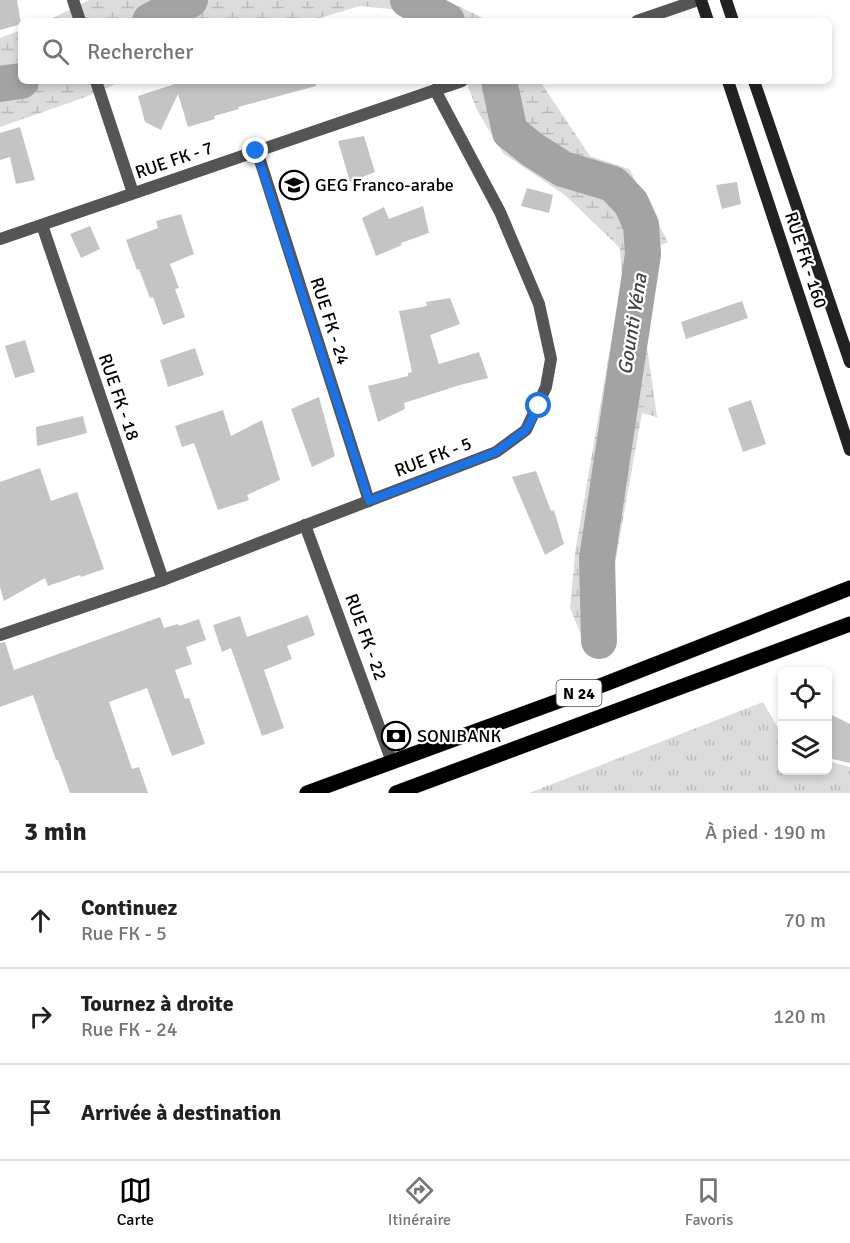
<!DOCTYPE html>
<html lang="fr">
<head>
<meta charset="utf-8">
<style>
	:root { --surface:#fff; --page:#f2f2f2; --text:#222; --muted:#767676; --line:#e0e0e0; --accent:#000 }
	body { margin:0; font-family:Signika,sans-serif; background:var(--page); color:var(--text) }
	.controls { position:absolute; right:18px; bottom:18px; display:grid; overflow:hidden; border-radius:9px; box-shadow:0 3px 9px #0003 }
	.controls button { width:54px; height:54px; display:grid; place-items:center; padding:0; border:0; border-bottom:2px solid var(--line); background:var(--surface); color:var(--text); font:30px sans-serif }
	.stop { position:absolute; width:18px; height:18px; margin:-14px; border:4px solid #1a73e8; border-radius:50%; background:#fff }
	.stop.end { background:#1a73e8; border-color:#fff; box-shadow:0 2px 6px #0008 }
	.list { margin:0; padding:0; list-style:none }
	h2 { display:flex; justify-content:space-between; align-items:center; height:78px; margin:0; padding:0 24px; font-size:26px }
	h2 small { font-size:20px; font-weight:400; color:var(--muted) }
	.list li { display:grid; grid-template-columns:39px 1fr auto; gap:18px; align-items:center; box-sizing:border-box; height:96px; padding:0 24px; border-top:2px solid var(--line) }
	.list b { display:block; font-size:22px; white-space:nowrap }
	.list p { margin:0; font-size:20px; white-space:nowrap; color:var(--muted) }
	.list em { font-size:20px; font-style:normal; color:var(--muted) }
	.icon { flex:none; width:33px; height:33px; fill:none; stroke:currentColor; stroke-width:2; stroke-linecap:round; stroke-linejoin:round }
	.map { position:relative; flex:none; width:850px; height:793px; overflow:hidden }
	.search { position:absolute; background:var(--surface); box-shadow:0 3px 9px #0003; left:18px; right:18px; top:18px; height:66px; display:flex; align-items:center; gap:15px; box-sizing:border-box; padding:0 21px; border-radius:9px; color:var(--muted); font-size:22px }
	.sheet { height:366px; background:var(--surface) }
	nav { display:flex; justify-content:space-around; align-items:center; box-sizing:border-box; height:84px; border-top:2px solid var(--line); background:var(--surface); font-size:16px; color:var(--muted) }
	nav a { display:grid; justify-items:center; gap:3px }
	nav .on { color:var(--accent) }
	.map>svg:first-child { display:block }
	.grass { fill:url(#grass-tufts) }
	.wetland { fill:url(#wetland-marsh) }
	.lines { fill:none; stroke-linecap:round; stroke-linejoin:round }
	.river { stroke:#a3a3a3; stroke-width:36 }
	.building { fill:#c4c4c4 }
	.primary-casing { stroke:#dbdbdb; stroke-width:16 }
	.street { stroke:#555; stroke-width:12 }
	.secondary { stroke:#222; stroke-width:12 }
	.primary { stroke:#000; stroke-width:15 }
	.route { stroke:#1a73e8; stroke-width:8 }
	.labels { text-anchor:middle; stroke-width:4.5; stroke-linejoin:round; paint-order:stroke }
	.shield { fill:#fff; stroke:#4c4c4c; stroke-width:1.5 }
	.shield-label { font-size:16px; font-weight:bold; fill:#000 }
	.street-label { font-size:18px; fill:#000; stroke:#fff }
	.poi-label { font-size:18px; fill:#000; stroke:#fff; text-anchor:start }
	.water-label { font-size:20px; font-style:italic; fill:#444; stroke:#fff }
</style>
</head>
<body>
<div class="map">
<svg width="850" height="793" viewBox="0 0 850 793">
	<defs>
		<pattern id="grass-tufts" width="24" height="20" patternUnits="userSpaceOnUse" patternTransform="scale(1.5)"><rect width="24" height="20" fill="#dcdcdc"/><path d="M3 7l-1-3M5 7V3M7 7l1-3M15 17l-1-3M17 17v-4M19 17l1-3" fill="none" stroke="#bbb"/></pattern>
		<pattern id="wetland-marsh" width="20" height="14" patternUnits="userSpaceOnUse" patternTransform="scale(1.5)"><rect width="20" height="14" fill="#dcdcdc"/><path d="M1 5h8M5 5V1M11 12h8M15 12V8" fill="none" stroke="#bbb"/></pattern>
	</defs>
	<rect width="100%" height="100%" fill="#fff"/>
	<path class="grass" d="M763,702L782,735V770H828V761L850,767V793H529Z"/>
	<g class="wetland">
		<path d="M89,0H445L490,21H423L410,11L360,6L310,21H47Z"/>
		<path d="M21,30V81H123L83,98L0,127V38Z"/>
		<path d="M466,81H540L590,156L629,169L668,242L634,256L657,417L642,413L607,609L599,641L586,647L570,608L575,553L622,278L620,248L566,196L503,153L477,110Z"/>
	</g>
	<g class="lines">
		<g class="river">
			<path d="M408,0L447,21"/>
			<path d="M150,21L190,0"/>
			<path d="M499,81L510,132L533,150L563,169L613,184L631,203L641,225L643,254L597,559L599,641"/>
			<path d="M0,84L21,81"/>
		</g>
	</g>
	<g class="building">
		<path d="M0,0H17L21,24L0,30Z"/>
		<path d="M175,81H315L316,86L238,107L239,109L214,116L215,119L188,127L178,94L161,130L145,122L138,96L175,84Z"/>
		<path d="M20,127L35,180L16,184L10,157L0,160V133Z"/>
		<path d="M364,136L375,172L350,182L338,141Z"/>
		<path d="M737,182L741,204L722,209L716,185Z"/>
		<path d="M527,188L553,195L549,213L521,206Z"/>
		<path d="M423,206L429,233L401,243L402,245L376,256L362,218L384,207L389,219Z"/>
		<path d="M181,214L194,254L170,264L179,288L175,289L185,317L163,325L153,297L150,298L139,269L137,270L126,240L158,228L156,221Z"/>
		<path d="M90,226L100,249L81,258L70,234Z"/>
		<path d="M450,298L460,324L430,335L439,364L479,352L488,378L460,385L404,403L405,409L378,422L368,386L408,376V373L412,372L399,311L427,306L426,302Z"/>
		<path d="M742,301L748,318L686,339L681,322Z"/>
		<path d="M25,340L35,372L15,378L5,346Z"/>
		<path d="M195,348L204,375L168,387L160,360Z"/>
		<path d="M319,397L335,456L312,467L291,409Z"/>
		<path d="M751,400L766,444L743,452L728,408Z"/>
		<path d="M223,410L231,436L262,420L280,480L247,495L249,500L218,510L194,443L182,447L175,426Z"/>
		<path d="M83,416L87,433L37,446L36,427Z"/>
		<path d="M40,468L51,501L77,492L104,569L81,577L80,575L48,586L45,578L4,601L0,587V482Z"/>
		<path d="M536,471L551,511L554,510L564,544L545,555L512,477Z"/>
		<path d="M308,615L315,635L287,646L292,659L264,670L284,728L262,736L231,648L222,652L213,625L240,616L247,637Z"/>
		<path d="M160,617L164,628L178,624L179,626L199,619L206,640L186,647L192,664L175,670L185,699L189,698L205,744L172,756L147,688L109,702L132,769L139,767L148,793H70L58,760H56L33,695L0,707V643L5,642L14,670Z"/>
		<path d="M828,713L850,724V763L828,758Z"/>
	</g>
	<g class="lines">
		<g class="primary-casing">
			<g id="primary">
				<path d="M307,793L605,684L850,588"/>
				<path d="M396,793L850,624"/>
			</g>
		</g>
		<g class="street">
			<path d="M73,0L80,21"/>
			<path d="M637,21L698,0"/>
			<path d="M96,81L133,193"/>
			<path d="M257,151L369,501"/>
			<path d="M42,225L163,580"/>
			<path d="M0,239L462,81"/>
			<path d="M305,525L392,762"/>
			<path d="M0,635L163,580L496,452L526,430L546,387L551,359L539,304L500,212L435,90"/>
		</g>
		<g class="secondary">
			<path d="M701,0L708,21"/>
			<path d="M726,0L733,21"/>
			<path d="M728,81L850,450"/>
			<path d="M754,81L850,362"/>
		</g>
		<use href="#primary" class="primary"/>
	</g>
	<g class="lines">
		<path class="route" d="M256,151L369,501L496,452L526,430L539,406"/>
	</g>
	<defs>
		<g id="school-ring" transform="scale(1.5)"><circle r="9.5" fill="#fff" stroke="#000" stroke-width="1.5"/><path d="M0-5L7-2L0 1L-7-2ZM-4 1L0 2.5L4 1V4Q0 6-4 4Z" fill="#000"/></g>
		<g id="bank-ring" transform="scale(1.5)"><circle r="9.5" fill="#fff" stroke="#000" stroke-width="1.5"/><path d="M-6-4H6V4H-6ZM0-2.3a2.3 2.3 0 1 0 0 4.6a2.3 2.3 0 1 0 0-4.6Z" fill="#000"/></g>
	</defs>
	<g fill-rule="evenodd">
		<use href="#school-ring" x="294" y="185"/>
		<use href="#bank-ring" x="396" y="736"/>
	</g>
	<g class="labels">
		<rect class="shield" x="556.5" y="680" width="45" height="26" rx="4.5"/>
		<g class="shield-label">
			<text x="579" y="699">N 24</text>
		</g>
		<g class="street-label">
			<text transform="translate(174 160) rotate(-19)" y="6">RUE FK - 7</text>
			<text transform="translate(806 260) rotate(72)" y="6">RUE FK - 160</text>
			<text transform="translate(330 321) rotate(72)" y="6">RUE FK - 24</text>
			<text transform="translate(119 397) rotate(71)" y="6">RUE FK - 18</text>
			<text transform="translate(433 457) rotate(-21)" y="6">RUE FK - 5</text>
			<text transform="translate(366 637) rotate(70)" y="6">RUE FK - 22</text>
		</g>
		<g class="poi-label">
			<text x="315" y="191">GEG Franco-arabe</text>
			<text x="417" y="742">SONIBANK</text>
		</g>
		<g class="water-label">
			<text transform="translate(632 324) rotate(-81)" y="7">Gounti Yéna</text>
		</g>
	</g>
</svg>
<div class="controls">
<button><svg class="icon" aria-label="locate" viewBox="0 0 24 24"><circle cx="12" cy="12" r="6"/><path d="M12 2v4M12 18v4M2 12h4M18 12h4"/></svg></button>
<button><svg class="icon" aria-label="layers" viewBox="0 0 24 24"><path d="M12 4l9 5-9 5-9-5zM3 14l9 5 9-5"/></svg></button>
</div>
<div class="stop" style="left:539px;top:406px"></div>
<div class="stop end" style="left:256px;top:151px"></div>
<div class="search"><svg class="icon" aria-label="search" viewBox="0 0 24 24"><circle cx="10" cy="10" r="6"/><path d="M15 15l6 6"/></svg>Rechercher</div>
</div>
<section class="sheet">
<h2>3 min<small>À pied · 190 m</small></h2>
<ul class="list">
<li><svg class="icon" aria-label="ahead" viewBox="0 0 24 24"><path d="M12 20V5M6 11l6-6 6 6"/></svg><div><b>Continuez</b><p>Rue FK - 5</p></div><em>70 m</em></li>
<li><svg class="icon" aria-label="right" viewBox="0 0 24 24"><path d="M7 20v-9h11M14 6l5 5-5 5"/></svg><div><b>Tournez à droite</b><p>Rue FK - 24</p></div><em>120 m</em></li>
<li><svg class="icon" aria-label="arrive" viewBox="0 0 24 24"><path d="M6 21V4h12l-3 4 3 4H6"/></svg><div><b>Arrivée à destination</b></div></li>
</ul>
</section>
<nav>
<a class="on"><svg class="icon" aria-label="map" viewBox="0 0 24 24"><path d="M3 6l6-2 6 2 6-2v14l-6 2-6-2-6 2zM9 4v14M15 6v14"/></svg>Carte</a>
<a><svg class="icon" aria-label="directions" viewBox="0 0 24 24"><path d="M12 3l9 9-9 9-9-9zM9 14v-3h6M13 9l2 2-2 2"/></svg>Itinéraire</a>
<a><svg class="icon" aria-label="saved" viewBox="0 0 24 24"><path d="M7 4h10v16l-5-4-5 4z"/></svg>Favoris</a>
</nav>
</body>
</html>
